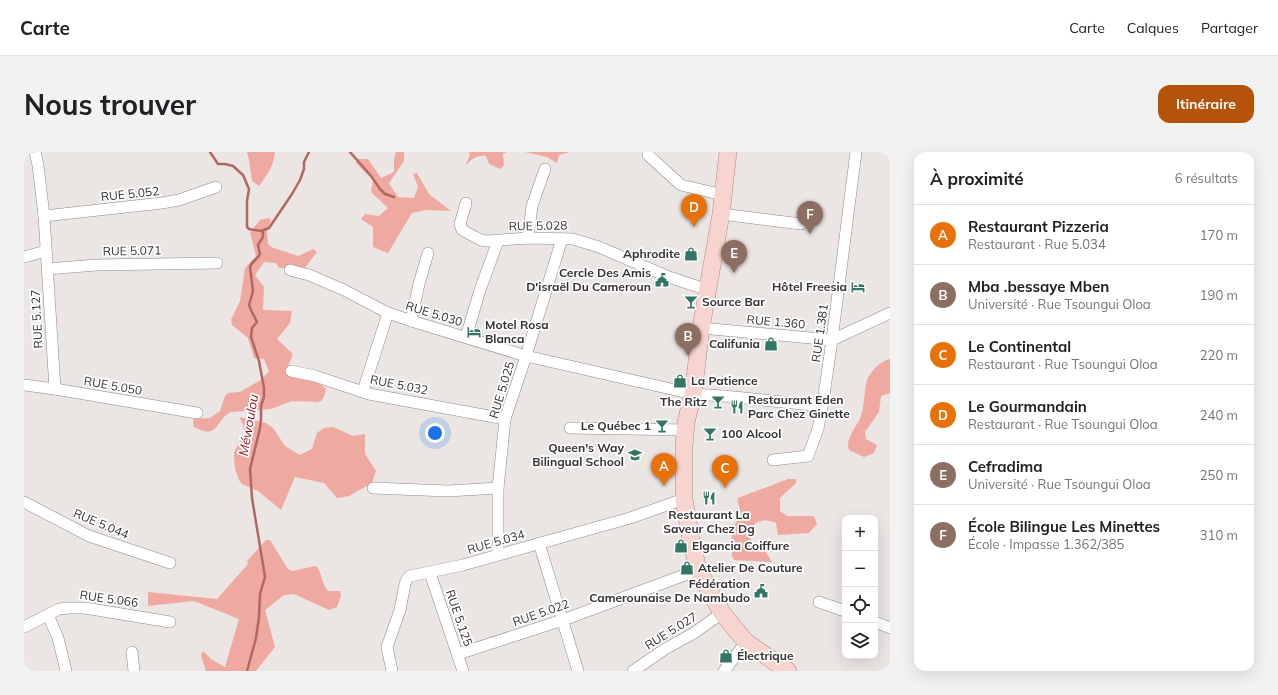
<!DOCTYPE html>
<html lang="fr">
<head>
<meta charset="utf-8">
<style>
	:root { --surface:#fff; --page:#f2f2f2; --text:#202124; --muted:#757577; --line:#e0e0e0; --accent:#b45309 }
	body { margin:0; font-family:Mulish,sans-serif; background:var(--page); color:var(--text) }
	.controls { position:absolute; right:12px; bottom:12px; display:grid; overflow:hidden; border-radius:8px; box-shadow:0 4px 16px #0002 }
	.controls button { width:36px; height:36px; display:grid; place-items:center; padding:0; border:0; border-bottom:1px solid var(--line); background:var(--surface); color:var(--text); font:20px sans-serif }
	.you { position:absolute; left:411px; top:281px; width:14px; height:14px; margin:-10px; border:3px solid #fff; border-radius:50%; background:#1a73e8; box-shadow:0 0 0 6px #1a73e833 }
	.badge { display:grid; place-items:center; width:26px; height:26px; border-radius:50%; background:var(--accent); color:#fff; font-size:13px; font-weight:700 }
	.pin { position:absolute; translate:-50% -33px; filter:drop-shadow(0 1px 2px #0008) }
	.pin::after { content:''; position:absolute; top:21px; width:14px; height:12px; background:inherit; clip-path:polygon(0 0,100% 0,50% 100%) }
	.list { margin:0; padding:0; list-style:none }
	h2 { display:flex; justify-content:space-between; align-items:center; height:52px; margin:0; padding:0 16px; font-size:17px }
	h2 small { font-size:13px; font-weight:400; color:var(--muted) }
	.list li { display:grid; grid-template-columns:26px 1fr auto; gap:12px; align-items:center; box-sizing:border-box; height:60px; padding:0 16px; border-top:1px solid var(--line) }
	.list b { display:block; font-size:15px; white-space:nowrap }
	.list p { margin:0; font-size:13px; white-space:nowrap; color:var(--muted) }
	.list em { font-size:13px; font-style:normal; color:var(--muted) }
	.icon { flex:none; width:22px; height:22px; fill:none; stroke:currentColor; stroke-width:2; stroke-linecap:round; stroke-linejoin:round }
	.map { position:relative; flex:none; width:866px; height:519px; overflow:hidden; border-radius:12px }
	header { display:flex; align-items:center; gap:24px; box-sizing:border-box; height:56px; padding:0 20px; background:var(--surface); border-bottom:1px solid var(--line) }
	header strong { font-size:19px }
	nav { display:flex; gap:22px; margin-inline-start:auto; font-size:14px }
	.intro { display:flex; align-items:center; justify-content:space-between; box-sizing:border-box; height:96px; padding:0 24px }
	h1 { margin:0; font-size:28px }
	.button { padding:10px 18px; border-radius:12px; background:var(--accent); color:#fff; font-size:14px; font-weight:700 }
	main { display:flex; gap:24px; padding:0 24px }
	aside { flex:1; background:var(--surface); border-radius:12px; box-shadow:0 4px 16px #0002 }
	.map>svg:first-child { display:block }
	.green { fill:#f0a9a1 }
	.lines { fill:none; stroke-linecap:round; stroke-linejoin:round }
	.stream { stroke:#b16862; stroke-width:2.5 }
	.minor-casing { stroke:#8f8988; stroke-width:12 }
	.primary-casing { stroke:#ae8884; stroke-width:18 }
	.minor { stroke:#fff; stroke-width:11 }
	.primary { stroke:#f7d4d0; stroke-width:17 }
	.labels { text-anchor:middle; stroke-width:3.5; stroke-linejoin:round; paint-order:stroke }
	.street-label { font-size:12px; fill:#333131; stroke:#fff }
	.poi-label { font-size:12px; font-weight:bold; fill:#333131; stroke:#fff; text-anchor:end }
	.water-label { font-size:13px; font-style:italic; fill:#8c0b14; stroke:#fff }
</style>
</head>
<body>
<header>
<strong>Carte</strong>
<nav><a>Carte</a><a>Calques</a><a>Partager</a></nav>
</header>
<div class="intro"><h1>Nous trouver</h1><a class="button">Itinéraire</a></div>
<main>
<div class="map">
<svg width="866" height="519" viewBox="0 0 866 519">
	<rect width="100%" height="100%" fill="#ebe5e4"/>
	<g class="green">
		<path d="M223,0H251C249,16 244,21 235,34L228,29L225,8Z"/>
		<path d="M372,0H380V9L365,31L374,45L390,46L394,35L389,22L393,21L405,42L427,59L402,58L388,61L364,101L349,95V75L337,67L341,62L355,64L364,56L347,40L349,28L332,11L333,7H344L357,26L370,20V7Z"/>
		<path d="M445,0H483L479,2L480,13L477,17L465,12L462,4C452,3 448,7 441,14L446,3Z"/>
		<path d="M501,0H546L535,3L533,11L523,5Z"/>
		<path d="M244,66L247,68L243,80L244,92L247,95L274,104L289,97L293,100L281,116H255L252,111L240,110L231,123L240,135L239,158L268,159L266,171L253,187L269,202L261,221C274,224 293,228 302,237L300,245L297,249L293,250L268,249L247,257L207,260C191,267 196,289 170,275L169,271L170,267L186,266L196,259L201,244L204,241L216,240L237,228L245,219L240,207L230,206L224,186L208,173L207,168L216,149L221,116L232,104L226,80L236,68Z"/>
		<path d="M866,207V241L857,244L855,260L841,280L842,287L853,293L850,301L840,305L825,298C821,286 833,275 837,264C841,253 840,231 845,224C850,216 857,209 866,207Z"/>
		<path d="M215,265L242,271L249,276L261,294L276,303L288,297L293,281L300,276L309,275L329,284L341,282V302L352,319L348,331L325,344L313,346L300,331L271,325L257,358L234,339L218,332L215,328L211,317L210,305V300L220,282L219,272Z"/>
		<path d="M764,327H772V331L756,346V359L763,364H790L793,372L785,381L754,383L752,371C745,367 732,367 728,376C726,379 727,385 727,389L742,400L748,410L710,408L708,404V375C711,372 715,368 716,365C719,358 712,352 714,346Z"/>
		<path d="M242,388H246L264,417L268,419L291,414L294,416C297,422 300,436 304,439H316L317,443L313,455L305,458L270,442L260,443L241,458L251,495L232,519H182L177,503L179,499L187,507L201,515L215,467L170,449L124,454V440L193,447L224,412L223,409Z"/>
	</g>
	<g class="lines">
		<g class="stream">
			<path d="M186,0L194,12H201L209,14L219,23L225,37L223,49V75L225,77L237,79L239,80V85L234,93L236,102C234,107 228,109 226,115L229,139L225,153L227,158L233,170L228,176L227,185L235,209L240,236V245L237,254V267L236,276L226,317L228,346L241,425L236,442L235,465L232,486L223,519"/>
			<path d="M326,0L347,24L356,37L361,42L370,45"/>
			<path d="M237,79L245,76L268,42L276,28L280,17V10L285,0"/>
		</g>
		<g class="minor-casing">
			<g id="minor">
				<path d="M11,0L14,13L20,64L31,237"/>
				<path d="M624,0V3L657,33L699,43"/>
				<path d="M442,51L436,72L438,78L457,88L463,89L504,86L549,87L575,95L645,125L684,138"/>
				<path d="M697,62L777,72"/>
				<path d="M20,64L138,51L155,48L192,35"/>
				<path d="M504,86L508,54L521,17"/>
				<path d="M0,105L22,99"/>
				<path d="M23,117L72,113L193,111"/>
				<path d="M266,118L285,123L320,138L364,161L394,171L502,204L669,242L700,244L798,254"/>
				<path d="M387,169L395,132L404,101"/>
				<path d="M677,176L808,188L866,161"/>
				<path d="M442,185L456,138L474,89"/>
				<path d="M267,219L291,224L345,242L481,267"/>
				<path d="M0,233L31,237L173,261"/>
				<path d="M339,239L364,161"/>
				<path d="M546,276L662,278"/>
				<path d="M749,308L784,304L794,277L800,243L808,188L832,0"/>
				<path d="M349,336L424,339L474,336"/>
				<path d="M0,350L65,384L146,411"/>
				<path d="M515,391L554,519"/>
				<path d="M474,402V336L481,267L502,204L538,87"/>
				<path d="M406,421L439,519"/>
				<path d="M795,450L821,459"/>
				<path d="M24,463L34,486L42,519"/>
				<path d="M851,470L866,476"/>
				<path d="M0,475L35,457L45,456H61L146,470"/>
				<path d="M108,500L110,519"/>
				<path d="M434,502L539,468L674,418"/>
				<path d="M368,519L363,495L376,458L381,432L383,427L386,424L439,413L606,366L660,347"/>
				<path d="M609,519L641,497L670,481L698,461"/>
				<path d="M700,519L722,490"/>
			</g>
		</g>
		<g class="primary-casing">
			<path id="primary" d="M704,0L697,62L677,176L669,242L662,270L660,294V347L666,383L674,418L698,461L722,490L764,519"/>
		</g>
		<use href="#minor" class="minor"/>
		<use href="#primary" class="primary"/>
	</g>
	<defs>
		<g id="shop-bare" transform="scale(1.08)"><path d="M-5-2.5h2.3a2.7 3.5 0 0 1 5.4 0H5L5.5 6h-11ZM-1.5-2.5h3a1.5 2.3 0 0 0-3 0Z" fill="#337666" stroke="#fff" stroke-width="2.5" paint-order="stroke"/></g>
		<g id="civic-bare" transform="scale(1.08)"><path d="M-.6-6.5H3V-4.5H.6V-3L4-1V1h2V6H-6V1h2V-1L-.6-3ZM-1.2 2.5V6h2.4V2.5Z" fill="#337666" stroke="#fff" stroke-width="2.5" paint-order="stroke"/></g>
		<g id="hotel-bare" transform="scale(1.08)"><path d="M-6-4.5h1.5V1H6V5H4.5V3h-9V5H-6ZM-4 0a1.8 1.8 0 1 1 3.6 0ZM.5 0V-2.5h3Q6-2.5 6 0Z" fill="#337666" stroke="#fff" stroke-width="2.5" paint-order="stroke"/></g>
		<g id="bar-bare" transform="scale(1.08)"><path d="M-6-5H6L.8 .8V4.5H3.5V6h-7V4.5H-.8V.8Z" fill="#337666" stroke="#fff" stroke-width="2.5" paint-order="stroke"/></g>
		<g id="restaurant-bare" transform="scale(1.08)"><path d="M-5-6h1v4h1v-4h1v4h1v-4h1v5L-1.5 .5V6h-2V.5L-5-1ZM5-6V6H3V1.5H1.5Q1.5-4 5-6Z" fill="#337666" stroke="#fff" stroke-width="2.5" paint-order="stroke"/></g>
		<g id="school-bare" transform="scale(1.08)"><path d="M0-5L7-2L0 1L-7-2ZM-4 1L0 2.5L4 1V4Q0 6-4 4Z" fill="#337666" stroke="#fff" stroke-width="2.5" paint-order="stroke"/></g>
	</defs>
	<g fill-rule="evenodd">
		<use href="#shop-bare" x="667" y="102"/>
		<use href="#civic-bare" x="638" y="128"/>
		<use href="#hotel-bare" x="834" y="135"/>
		<use href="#bar-bare" x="667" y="150"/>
		<use href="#hotel-bare" x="450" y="180"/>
		<use href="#shop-bare" x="747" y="192"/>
		<use href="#shop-bare" x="656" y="229"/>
		<use href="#bar-bare" x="694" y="250"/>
		<use href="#restaurant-bare" x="713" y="255"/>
		<use href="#bar-bare" x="638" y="274"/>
		<use href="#bar-bare" x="686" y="282"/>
		<use href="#school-bare" x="611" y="303"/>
		<use href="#restaurant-bare" x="685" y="346"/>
		<use href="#shop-bare" x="657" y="394"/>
		<use href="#shop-bare" x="663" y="416"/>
		<use href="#civic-bare" x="737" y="439"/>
		<use href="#shop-bare" x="702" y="504"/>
	</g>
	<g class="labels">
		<g class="street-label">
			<text transform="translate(106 42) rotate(-6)" y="4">RUE 5.052</text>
			<text transform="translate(514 74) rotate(-1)" y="4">RUE 5.028</text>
			<text transform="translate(108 99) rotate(-1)" y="4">RUE 5.071</text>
			<text transform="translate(410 162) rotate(17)" y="4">RUE 5.030</text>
			<text transform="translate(13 167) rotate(-93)" y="4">RUE 5.127</text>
			<text transform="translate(752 170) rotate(5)" y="4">RUE 1.360</text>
			<text transform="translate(796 181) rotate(-82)" y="4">RUE 1.381</text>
			<text transform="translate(375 233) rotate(11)" y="4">RUE 5.032</text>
			<text transform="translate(89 234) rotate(10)" y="4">RUE 5.050</text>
			<text transform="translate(478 238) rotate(-73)" y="4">RUE 5.025</text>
			<text transform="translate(77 372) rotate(23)" y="4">RUE 5.044</text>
			<text transform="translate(472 390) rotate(-16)" y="4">RUE 5.034</text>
			<text transform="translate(85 447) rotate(8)" y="4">RUE 5.066</text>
			<text transform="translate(517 461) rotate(-19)" y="4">RUE 5.022</text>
			<text transform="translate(435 466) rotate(71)" y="4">RUE 5.125</text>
			<text transform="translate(647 479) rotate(-32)" y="4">RUE 5.027</text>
		</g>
		<g class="poi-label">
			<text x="656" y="106">Aphrodite</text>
			<text x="627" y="125">Cercle Des Amis<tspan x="627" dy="14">D'israël Du Cameroun</tspan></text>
			<text x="823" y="139">Hôtel Freesia</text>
			<text x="678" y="154" text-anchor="start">Source Bar</text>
			<text x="461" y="177" text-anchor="start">Motel Rosa<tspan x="461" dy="14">Blanca</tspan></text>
			<text x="736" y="196">Califunia</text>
			<text x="667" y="233" text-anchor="start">La Patience</text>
			<text x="724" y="252" text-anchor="start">Restaurant Eden<tspan x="724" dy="14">Parc Chez Ginette</tspan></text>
			<text x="683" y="254">The Ritz</text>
			<text x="627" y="278">Le Québec 1</text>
			<text x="697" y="286" text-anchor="start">100 Alcool</text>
			<text x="600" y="300">Queen's Way<tspan x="600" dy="14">Bilingual School</tspan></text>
			<text x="685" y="367" text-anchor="middle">Restaurant La<tspan x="685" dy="14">Saveur Chez Dg</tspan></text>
			<text x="668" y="398" text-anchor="start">Elgancia Coiffure</text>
			<text x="674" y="420" text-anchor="start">Atelier De Couture</text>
			<text x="726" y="436">Fédération<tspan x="726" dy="14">Camerounaise De Nambudo</tspan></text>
			<text x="713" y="508" text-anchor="start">Électrique</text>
		</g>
		<g class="water-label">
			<text transform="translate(224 273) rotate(-80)" y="5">Méwoulou</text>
		</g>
	</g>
</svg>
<div class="controls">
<button>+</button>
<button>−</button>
<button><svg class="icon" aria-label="locate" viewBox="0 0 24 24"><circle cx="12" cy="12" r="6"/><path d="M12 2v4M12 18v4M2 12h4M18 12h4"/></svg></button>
<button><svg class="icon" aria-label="layers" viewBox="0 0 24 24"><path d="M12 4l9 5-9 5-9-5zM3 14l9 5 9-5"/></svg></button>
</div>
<div class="you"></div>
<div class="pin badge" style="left:640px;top:334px;background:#e8710a">A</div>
<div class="pin badge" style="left:664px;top:204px;background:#8d6e63">B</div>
<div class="pin badge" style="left:701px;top:336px;background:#e8710a">C</div>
<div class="pin badge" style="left:670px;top:75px;background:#e8710a">D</div>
<div class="pin badge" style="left:710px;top:121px;background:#8d6e63">E</div>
<div class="pin badge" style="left:786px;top:82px;background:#8d6e63">F</div>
</div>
<aside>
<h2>À proximité<small>6 résultats</small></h2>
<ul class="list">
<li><span class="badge" style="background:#e8710a">A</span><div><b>Restaurant Pizzeria</b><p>Restaurant · Rue 5.034</p></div><em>170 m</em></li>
<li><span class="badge" style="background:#8d6e63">B</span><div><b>Mba .bessaye Mben</b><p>Université · Rue Tsoungui Oloa</p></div><em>190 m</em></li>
<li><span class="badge" style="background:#e8710a">C</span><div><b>Le Continental</b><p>Restaurant · Rue Tsoungui Oloa</p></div><em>220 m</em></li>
<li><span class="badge" style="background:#e8710a">D</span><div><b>Le Gourmandain</b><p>Restaurant · Rue Tsoungui Oloa</p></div><em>240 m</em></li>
<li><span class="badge" style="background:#8d6e63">E</span><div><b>Cefradima</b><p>Université · Rue Tsoungui Oloa</p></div><em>250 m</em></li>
<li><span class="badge" style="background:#8d6e63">F</span><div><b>École Bilingue Les Minettes</b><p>École · Impasse 1.362/385</p></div><em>310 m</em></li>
</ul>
</aside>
</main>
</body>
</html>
